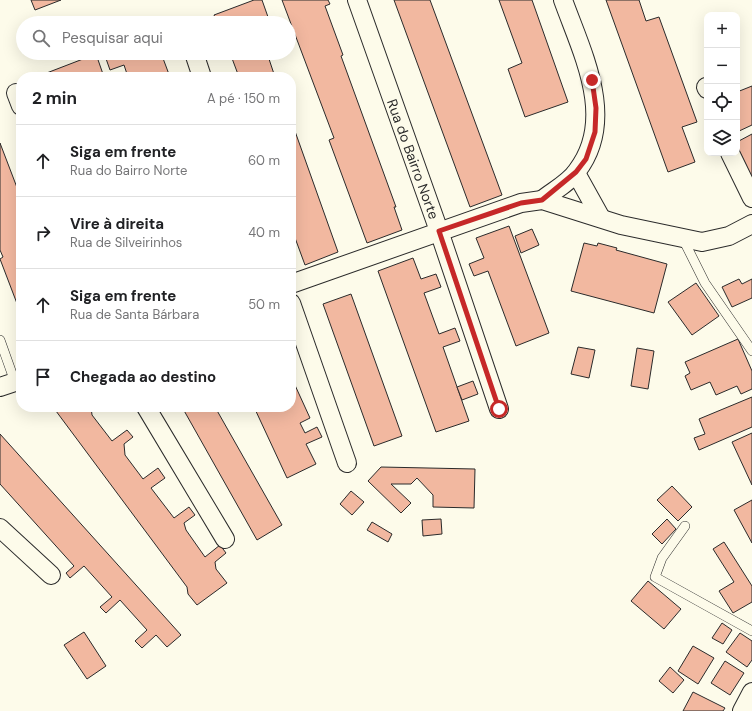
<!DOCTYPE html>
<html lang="pt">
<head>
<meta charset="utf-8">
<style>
	:root { --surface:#fff; --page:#f2f2f2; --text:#202124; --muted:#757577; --line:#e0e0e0 }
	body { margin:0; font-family:"DM Sans",sans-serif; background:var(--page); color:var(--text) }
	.controls { position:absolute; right:12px; top:12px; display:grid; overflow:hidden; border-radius:8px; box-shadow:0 4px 16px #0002 }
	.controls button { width:36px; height:36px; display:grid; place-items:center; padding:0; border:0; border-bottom:1px solid var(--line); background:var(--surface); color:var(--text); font:20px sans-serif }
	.stop { position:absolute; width:12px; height:12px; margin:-9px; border:3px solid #c62828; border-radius:50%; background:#fff }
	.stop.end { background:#c62828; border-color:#fff; box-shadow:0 1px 4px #0008 }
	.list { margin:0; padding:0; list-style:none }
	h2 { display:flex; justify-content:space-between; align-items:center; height:52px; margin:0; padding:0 16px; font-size:17px }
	h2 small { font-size:13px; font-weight:400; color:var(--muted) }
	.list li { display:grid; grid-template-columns:26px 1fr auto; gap:12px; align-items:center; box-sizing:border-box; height:72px; padding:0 16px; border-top:1px solid var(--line) }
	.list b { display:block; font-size:15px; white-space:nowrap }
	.list p { margin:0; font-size:13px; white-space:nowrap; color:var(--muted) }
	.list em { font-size:13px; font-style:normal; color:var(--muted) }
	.icon { flex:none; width:22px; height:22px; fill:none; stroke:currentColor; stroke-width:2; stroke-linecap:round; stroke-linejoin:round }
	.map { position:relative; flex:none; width:752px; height:711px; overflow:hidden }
	.search { position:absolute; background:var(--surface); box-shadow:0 4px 16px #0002; left:16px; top:16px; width:280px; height:44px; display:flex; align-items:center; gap:10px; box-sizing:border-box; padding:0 14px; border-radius:22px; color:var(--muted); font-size:15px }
	.panel { position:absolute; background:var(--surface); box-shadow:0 4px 16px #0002; left:16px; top:72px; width:280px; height:340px; border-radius:16px }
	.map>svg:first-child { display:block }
	.building { fill:#f2b8a0; stroke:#2b2b2b }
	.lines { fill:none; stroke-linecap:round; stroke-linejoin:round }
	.service-casing { stroke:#2b2b2b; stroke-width:10 }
	.minor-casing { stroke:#2b2b2b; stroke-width:20 }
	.service { stroke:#fdfbea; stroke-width:9 }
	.minor { stroke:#fdfbea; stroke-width:18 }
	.route { stroke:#c62828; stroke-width:5 }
	.labels { text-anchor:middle; stroke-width:3; stroke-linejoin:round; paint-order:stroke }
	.street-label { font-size:14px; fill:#2b2b2b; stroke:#fdfbea }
</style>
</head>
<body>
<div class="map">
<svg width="752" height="711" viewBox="0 0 752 711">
	<rect width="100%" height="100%" fill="#fdfbea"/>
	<g class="building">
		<path d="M31,0H61L35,10Z"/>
		<path d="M254,0H262L268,17L255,21L256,23H217L214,15Z"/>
		<path d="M282,0H328L330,4L325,6L343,55L341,56L396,207H394L402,230L367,243L329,140L334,138Z"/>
		<path d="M394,0H430L502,195L470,207Z"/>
		<path d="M499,0H532L568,102L525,117L508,69L522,63Z"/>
		<path d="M606,0H639L646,21L659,17L697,122L682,127L695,162L668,172Z"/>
		<path d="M104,53H161L170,77H128L124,65L110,70Z"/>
		<path d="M230,53H267L275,77H239Z"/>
		<path d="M96,54L104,77H45L44,74Z"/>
		<path d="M752,86V125L737,132V92Z"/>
		<path d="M291,120L338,252L305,265L291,227Z"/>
		<path d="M752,134V177L751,178L737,151V142Z"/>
		<path d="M0,143L21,198V314L0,259L3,257L0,250Z"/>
		<path d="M509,226L549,333L516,346L488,271L474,276L469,264L484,258L476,238Z"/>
		<path d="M532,229L539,245L521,253L515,236Z"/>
		<path d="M584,243L597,246L598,243L617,248L616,250L667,264L654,313L571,291Z"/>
		<path d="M413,258L421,279L436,274L441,287L424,293L439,334L455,328L460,341L443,347L469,421L436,432L378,271Z"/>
		<path d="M739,279L742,284L752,279V298L732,307L722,287Z"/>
		<path d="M696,283L719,316L692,335L668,302Z"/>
		<path d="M351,294L402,436L374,446L323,304Z"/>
		<path d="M738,339L752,371V389L741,394L737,386L716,395L710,382L691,390L685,376L690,373L685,362Z"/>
		<path d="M578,347L595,350L589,378L571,374Z"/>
		<path d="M637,348L654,351L648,389L631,386Z"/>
		<path d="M473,381L478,394L462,400L457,387Z"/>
		<path d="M294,383L310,418L300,423L305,433L317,427L322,437L306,444L316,464L287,478L254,407H291V385Z"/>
		<path d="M752,397V427L699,450L694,438L705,434L699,419Z"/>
		<path d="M53,407H91L92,415L112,441L127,430L133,437L124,444L125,455L143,479L158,468L165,478L151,488L174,518L189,507L195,515L184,523L186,530L205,557L220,545L226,553L215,562L216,569L227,583L197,605L188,594L187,587Z"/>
		<path d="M182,407H215L282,525L257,540Z"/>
		<path d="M752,433V485L732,442Z"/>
		<path d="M0,434L181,635L167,647L156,635L142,648L135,641L147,630L120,600L106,613L100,607L112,597L84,566L70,578L66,573L74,566L0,484Z"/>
		<path d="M381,467L475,469L474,508L433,507V495L417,478L411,484H391L411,503L401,513L368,481Z"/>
		<path d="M672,486L692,507L678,521L657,500Z"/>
		<path d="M351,491L364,502L352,515L340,504Z"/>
		<path d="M752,500V543L734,510Z"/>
		<path d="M441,519L442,534L423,536L422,520Z"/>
		<path d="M667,519L676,529L662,544L652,534Z"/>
		<path d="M372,522L392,534L388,542L367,530Z"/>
		<path d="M724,542L752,586V602L733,613L719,591L734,582L713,549Z"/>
		<path d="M648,581L681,609L664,629L631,601Z"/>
		<path d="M722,623L732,630L723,644L712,638Z"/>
		<path d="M84,632L106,666L87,679L64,645Z"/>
		<path d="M740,633L752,641V660L747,667L726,652Z"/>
		<path d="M693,646L714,658L698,684L678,671Z"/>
		<path d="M725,661L744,673L730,695L711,683Z"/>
		<path d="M670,667L684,680L673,693L659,681Z"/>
		<path d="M693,692L725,708L723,711H683Z"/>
	</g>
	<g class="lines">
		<g class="service-casing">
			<g id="service">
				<path d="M683,239L705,283L752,351"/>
				<path d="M0,340L15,382"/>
				<path d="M685,526L662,558L655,577L752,631"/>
			</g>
		</g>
		<g class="minor-casing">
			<g id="minor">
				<path d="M357,0L439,231L499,409"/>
				<path d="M194,53L202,77"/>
				<path d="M706,87L707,89"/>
				<path d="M16,93L21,106"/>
				<path d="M730,153L752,198"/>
				<path d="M576,173L601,218"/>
				<path d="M542,200C553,191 569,183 577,171C617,119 582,53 563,0"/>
				<path d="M291,284L521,203L542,200L621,225L702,242L729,236L752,224"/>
				<path d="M291,303L347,463"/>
				<path d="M0,387L21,380"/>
				<path d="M146,407L225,539"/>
				<path d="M0,528L51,575"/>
				<path d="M742,711L752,692"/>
			</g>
		</g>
		<use href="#service" class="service"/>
		<use href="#minor" class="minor"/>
	</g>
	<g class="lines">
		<path class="route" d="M499,409L439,231L521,203L542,200L576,172L586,159L595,132L596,108L592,80"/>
	</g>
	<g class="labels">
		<g class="street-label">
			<text transform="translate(413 159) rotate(70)" y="5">Rua do Bairro Norte</text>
		</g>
	</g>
</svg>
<div class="controls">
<button>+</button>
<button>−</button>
<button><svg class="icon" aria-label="locate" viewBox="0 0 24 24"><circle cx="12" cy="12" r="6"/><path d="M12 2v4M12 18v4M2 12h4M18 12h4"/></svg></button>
<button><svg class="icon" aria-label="layers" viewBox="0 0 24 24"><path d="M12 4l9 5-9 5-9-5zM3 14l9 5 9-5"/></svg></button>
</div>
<div class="stop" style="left:499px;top:409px"></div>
<div class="stop end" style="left:592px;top:80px"></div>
<div class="search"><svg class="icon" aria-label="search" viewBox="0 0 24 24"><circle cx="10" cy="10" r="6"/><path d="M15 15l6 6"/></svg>Pesquisar aqui</div>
<section class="panel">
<h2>2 min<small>A pé · 150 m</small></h2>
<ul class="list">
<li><svg class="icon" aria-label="ahead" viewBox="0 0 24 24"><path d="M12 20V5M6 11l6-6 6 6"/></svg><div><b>Siga em frente</b><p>Rua do Bairro Norte</p></div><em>60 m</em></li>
<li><svg class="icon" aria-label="right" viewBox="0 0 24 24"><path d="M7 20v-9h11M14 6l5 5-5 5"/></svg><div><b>Vire à direita</b><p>Rua de Silveirinhos</p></div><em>40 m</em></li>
<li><svg class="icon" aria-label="ahead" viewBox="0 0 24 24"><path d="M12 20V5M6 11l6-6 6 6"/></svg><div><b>Siga em frente</b><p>Rua de Santa Bárbara</p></div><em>50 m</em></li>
<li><svg class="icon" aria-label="arrive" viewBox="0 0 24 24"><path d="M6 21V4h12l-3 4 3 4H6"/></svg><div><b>Chegada ao destino</b></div></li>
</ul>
</section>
</div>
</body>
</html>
